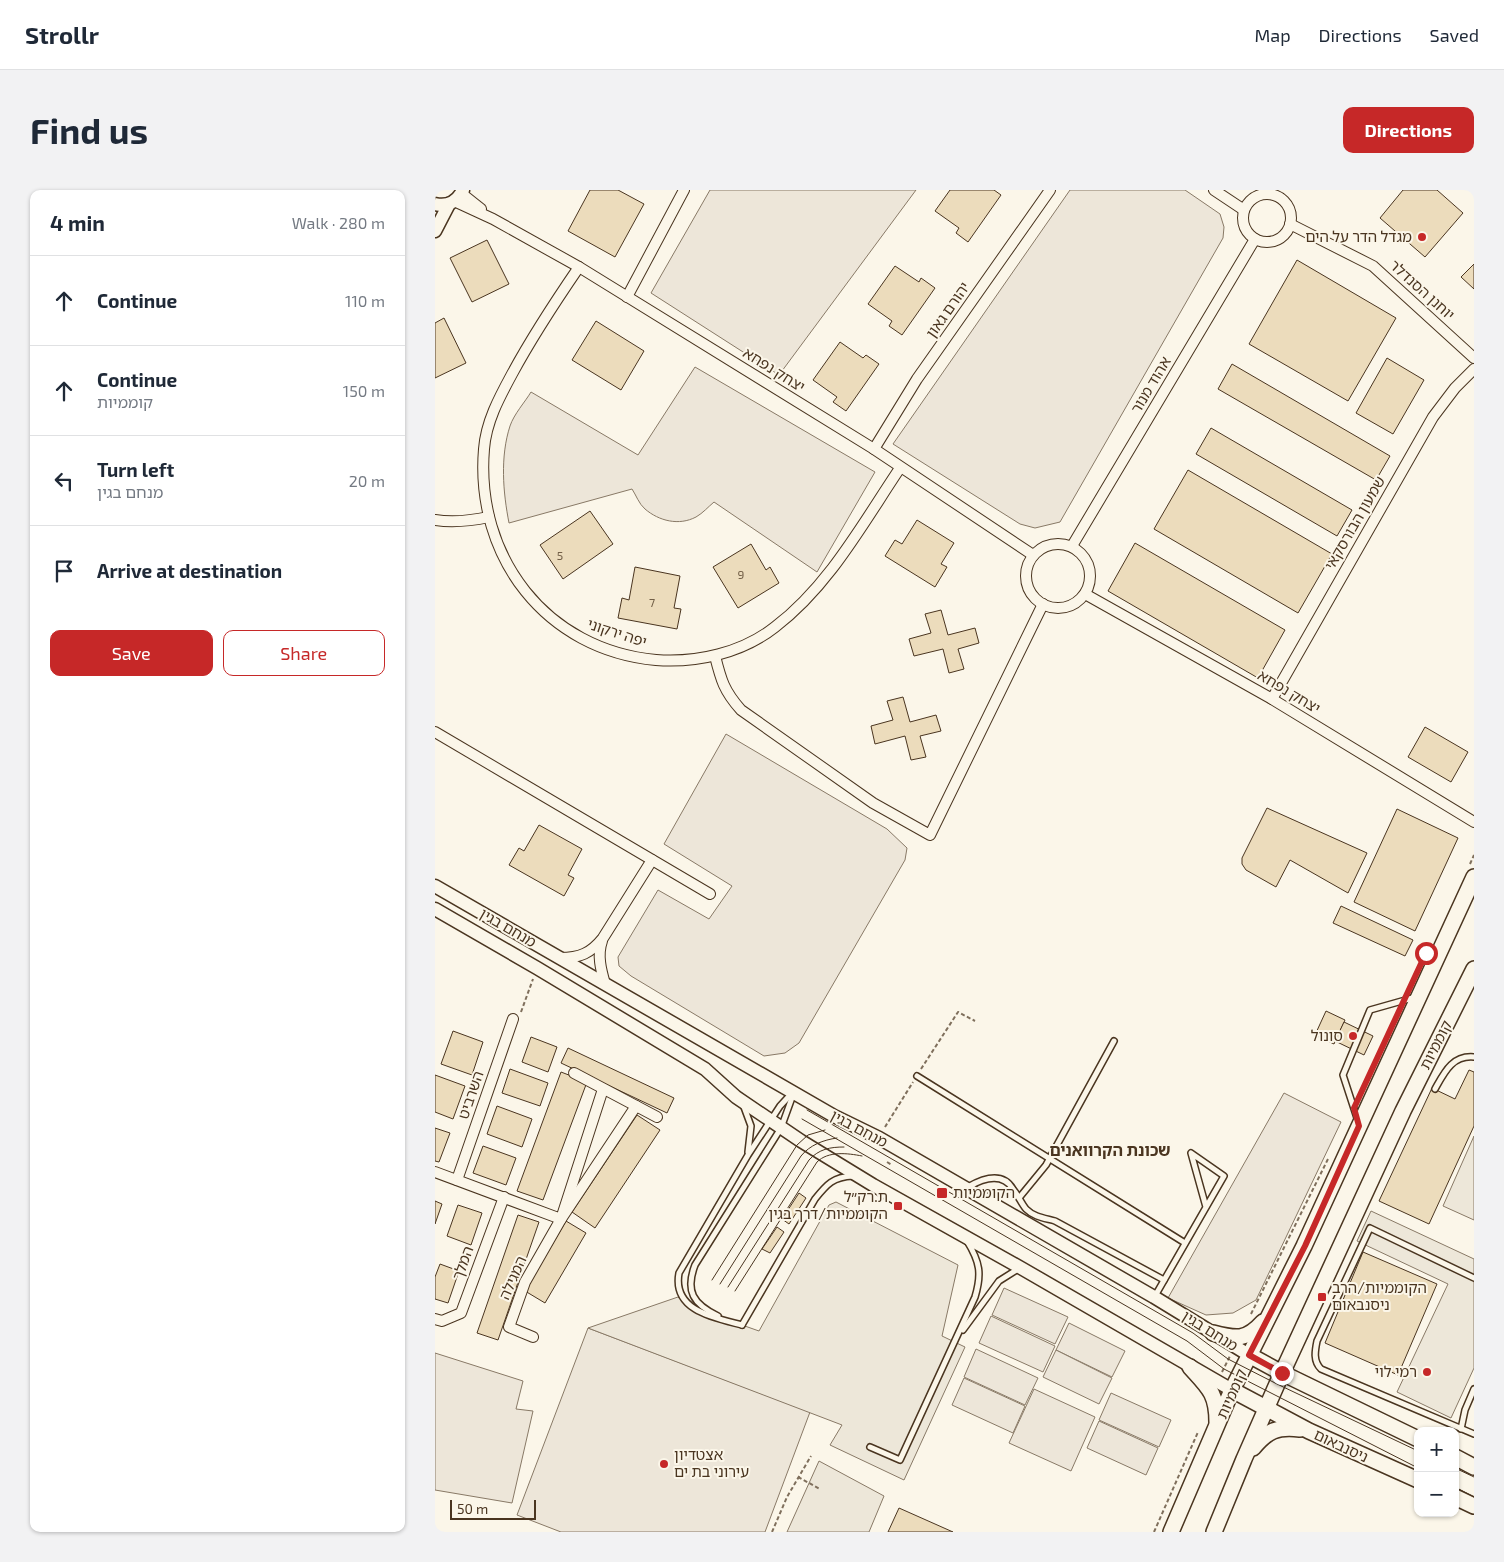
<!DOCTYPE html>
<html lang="en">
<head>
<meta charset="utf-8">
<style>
	:root { --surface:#fff; --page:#f2f2f3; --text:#1f2937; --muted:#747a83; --line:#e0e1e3; --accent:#c62828 }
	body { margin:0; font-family:"Exo 2","Noto Sans Hebrew",sans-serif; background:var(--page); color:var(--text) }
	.controls { position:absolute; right:15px; bottom:15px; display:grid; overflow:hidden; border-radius:10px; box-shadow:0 1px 4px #0004 }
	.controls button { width:45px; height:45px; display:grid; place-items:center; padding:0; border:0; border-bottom:1px solid var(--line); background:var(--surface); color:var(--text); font:25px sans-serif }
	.scale { position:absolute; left:15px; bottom:12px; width:86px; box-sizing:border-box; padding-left:5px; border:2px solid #4a3520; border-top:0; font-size:14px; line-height:18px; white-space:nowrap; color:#4a3520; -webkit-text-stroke:4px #fbf6e9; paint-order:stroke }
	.stop { position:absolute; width:15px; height:15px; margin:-11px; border:4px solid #c62828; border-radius:50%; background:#fff }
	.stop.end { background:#c62828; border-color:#fff; box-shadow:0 1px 5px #0008 }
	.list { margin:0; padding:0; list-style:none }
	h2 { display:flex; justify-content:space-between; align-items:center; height:65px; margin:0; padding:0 20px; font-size:21px }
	h2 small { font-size:16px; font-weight:400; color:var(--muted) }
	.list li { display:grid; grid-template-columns:32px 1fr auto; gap:15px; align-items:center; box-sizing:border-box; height:90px; padding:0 20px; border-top:1px solid var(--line) }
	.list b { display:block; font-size:19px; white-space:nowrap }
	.list p { margin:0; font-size:16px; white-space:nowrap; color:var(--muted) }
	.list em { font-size:16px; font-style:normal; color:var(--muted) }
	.actions { display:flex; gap:10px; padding:15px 20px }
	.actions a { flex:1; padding:11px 0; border:1px solid var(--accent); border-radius:10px; text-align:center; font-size:18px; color:var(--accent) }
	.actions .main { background:var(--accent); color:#fff }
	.icon { flex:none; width:28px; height:28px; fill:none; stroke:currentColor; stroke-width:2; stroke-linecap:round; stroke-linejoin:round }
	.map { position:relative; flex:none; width:1039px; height:1342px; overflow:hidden; border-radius:10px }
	header { display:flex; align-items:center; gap:30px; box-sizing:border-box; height:70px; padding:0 25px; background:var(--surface); border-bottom:1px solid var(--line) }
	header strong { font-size:24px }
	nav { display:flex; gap:28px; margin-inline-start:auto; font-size:18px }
	.intro { display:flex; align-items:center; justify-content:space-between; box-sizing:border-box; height:120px; padding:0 30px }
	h1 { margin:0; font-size:35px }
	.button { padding:12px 22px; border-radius:10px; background:var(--accent); color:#fff; font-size:18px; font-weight:700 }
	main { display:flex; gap:30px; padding:0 30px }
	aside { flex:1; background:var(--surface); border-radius:10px; box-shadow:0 1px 4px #0004 }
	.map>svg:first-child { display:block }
	.green { fill:#ede6d9; stroke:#887966 }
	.parking { fill:#ede7d9; stroke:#887966 }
	.building { fill:#ecdcbc; stroke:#4a3520 }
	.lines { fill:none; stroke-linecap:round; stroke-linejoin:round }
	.service-casing { stroke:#4a3520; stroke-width:8 }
	.minor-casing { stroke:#4a3520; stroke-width:12 }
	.tertiary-casing { stroke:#4a3520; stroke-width:15 }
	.secondary-casing { stroke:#4a3520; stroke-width:18 }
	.path { stroke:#7f6f5c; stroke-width:2; stroke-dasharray:4 2.5; stroke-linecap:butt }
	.service { stroke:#fbf6e9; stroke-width:5 }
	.minor { stroke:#fbf6e9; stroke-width:10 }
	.tertiary { stroke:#fbf6e9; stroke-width:12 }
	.secondary { stroke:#fbf6e9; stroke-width:15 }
	.tram { stroke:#4a3520; stroke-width:1 }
	.route { stroke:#c62828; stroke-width:6 }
	.poi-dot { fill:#c62828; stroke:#fbf6e9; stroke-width:2 }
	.labels { text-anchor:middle; stroke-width:4; stroke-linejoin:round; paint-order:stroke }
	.number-label { font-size:12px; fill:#725f47 }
	.poi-label { font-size:15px; fill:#4a3520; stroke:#fbf6e9; text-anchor:end }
	.street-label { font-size:15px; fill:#4a3520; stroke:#fbf6e9 }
	.neighbourhood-label { font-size:16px; font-weight:bold; fill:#4a3520; stroke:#fbf6e9 }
</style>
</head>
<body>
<header>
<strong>Strollr</strong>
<nav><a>Map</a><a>Directions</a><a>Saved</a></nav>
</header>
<div class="intro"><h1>Find us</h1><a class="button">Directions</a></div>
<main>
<aside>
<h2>4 min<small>Walk · 280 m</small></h2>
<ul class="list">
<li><svg class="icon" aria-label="ahead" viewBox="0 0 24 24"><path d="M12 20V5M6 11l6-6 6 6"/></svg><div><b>Continue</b></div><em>110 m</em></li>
<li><svg class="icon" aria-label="ahead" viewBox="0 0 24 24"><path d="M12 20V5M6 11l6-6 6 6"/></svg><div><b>Continue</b><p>קוממיות</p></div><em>150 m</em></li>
<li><svg class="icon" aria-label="left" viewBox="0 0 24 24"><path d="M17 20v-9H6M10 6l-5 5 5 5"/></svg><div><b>Turn left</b><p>מנחם בגין</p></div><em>20 m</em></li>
<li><svg class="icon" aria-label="arrive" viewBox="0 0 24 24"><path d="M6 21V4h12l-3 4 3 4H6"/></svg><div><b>Arrive at destination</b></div></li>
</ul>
<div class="actions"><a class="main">Save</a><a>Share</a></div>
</aside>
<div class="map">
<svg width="1039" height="1342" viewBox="0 0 1039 1342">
	<rect width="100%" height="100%" fill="#fbf6e9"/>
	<g class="green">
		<path d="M275,0H481L344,185L216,103Z"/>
		<path d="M635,0H750L785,24L789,37L788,48L625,332L600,338L585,334L458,254Z"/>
		<path d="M260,177L440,282L382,382L279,312C273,317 268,323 261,327C244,336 224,331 210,319C204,314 201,305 197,299L74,333C68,302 65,267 75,236C79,224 90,212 96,202L203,265Z"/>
		<path d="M291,544L452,639L472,658L470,670L364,853L350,863L329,866L196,786L184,776L183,767L223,700L274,729L297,696L229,654Z"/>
		<path d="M849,903L906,932L821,1110L798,1123L771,1125L733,1108Z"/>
		<path d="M569,1098L633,1127L620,1154L557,1125Z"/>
		<path d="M556,1126L620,1156L608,1182L544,1153Z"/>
		<path d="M634,1133L690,1161L677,1187L621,1160Z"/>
		<path d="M153,1138L375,1222L330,1342H126L82,1325Z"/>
		<path d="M541,1159L603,1188L590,1215L529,1187Z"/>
		<path d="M621,1160L677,1188L664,1214L608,1187Z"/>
		<path d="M0,1163L88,1191L81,1219L98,1221L77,1313L0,1300Z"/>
		<path d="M529,1188L590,1216L578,1243L517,1215Z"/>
		<path d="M599,1199L660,1227L636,1281L574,1253Z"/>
		<path d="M676,1203L736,1230L724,1257L664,1230Z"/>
		<path d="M664,1231L723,1258L711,1285L652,1258Z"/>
	</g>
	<g class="parking">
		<path d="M1039,946V1030L1008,1016Z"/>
		<path d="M401,1012L523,1075L507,1146L530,1157L469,1290L395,1255L407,1235L153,1138L243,1107L256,1117L324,1141L394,1015Z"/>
		<path d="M936,1021L1039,1069V1178L1016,1228L962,1202L1013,1094L922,1051Z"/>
		<path d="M384,1271L449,1306L434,1342H352Z"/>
	</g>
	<g class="building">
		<path d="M155,0H183L209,14L180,67L133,41Z"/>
		<path d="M515,0H559L566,5L533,52L521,43L524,38L500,21Z"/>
		<path d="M968,0H1002L1028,23L990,67L945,28Z"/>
		<path d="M52,50L74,94L37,112L15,68Z"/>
		<path d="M862,70L961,128L913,211L814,154Z"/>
		<path d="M1039,74V99L1026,87Z"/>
		<path d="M460,76L484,92L486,88L500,98L467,145L454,136L457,131L433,114Z"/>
		<path d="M9,128L31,173L0,188V133Z"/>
		<path d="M161,131L209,161L186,200L137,170Z"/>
		<path d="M405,152L428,168L431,165L444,174L411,221L398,212L402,207L378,190Z"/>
		<path d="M952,168L989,190L958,244L921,223Z"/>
		<path d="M797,174L955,266L941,290L783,199Z"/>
		<path d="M776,238L917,320L902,346L761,264Z"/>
		<path d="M753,280L897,364L863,423L719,339Z"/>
		<path d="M155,321L178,354L128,389L105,355Z"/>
		<path d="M482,330L519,353L506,374L512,377L500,397L450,366L460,350L467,354Z"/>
		<path d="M700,353L850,440L823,488L673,401Z"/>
		<path d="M316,354L331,380L335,377L344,393L303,418L278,377Z"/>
		<path d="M200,377L245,386L239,418L246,419L242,439L183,428L187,408L194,410Z"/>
		<path d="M506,420L513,445L540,438L544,453L523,459L529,479L514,483L508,459L479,466L474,449L496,443L490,424Z"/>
		<path d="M468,507L475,532L501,525L506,541L485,546L491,567L476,570L470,546L440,554L436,536L458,530L452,511Z"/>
		<path d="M990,537L1033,562L1016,592L973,567Z"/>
		<path d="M832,618L932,663L913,703L855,670L841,697L811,680L807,674V668Z"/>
		<path d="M962,619L1023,648L980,741L919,712Z"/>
		<path d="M104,635L147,659L133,685L139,688L129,706L74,675L84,658L89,661Z"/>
		<path d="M906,716L978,750L970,766L898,733Z"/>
		<path d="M891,821L910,830L899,854L880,845Z"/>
		<path d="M909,832L938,846L929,865L900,851Z"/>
		<path d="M18,841L48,852L37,885L6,874Z"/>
		<path d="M96,847L122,857L113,882L87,872Z"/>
		<path d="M133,858L239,908L232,923L126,873Z"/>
		<path d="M75,879L113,893L105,916L67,903Z"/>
		<path d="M1034,880L1039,882V936L994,1034L944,1011L997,898L1020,909Z"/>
		<path d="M126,882L152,892L108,1010L82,1001Z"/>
		<path d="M0,885L30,896L18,929L0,922Z"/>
		<path d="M62,916L97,929L87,957L52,944Z"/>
		<path d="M202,925L225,940L160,1038L137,1022Z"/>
		<path d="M0,938L15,943L4,972L0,971Z"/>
		<path d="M48,956L81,968L71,995L38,983Z"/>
		<path d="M364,1003L371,1008L354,1034L347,1029Z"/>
		<path d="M0,1011L7,1014L0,1034Z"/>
		<path d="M23,1015L47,1023L36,1055L12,1046Z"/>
		<path d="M83,1025L104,1032L63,1150L42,1143Z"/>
		<path d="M131,1031L151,1043L110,1113L90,1101Z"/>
		<path d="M342,1037L349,1042L335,1063L327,1059Z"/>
		<path d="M928,1062L1002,1094L963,1185L890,1153Z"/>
		<path d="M5,1074L24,1081L13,1113L0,1109V1087Z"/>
		<path d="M464,1318L518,1342H453Z"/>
	</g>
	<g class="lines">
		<g class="service-casing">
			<g id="service">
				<path d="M482,886L750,1053"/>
				<path d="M1000,899C1009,883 1017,865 1039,867"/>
				<path d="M309,917L316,936L313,962"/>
				<path d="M923,931L908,885L935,820L981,807"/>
				<path d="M533,997C547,989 567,981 578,999C583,1005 586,1013 591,1019C599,1027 609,1028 620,1031L729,1090"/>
				<path d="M584,1008L611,975L679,851"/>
				<path d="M1039,1088L935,1038L882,1151C880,1161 878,1171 886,1179L1039,1244"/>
				<path d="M720,1106L789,986L756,963L771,1017"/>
				<path d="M283,1126C258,1114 250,1101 260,1075L346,938L358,905"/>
				<path d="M307,1135C280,1128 237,1121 244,1083L313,965L345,916L357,903"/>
				<path d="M307,1135L380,1009C392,994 398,987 418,986"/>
				<path d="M528,1140L564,1091L583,1079"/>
				<path d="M1026,1239L1030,1220L1039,1199"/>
				<path d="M435,1257L465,1270L540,1107C547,1084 545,1072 532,1051"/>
			</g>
		</g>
		<g class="minor-casing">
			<g id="minor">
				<path d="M779,0L809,20"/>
				<path d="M26,3L46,19"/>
				<circle cx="832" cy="28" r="24"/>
				<path d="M19,11L58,29L144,77L439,259L598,365"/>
				<path d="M855,34L938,76L1039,168"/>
				<path d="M144,77C120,112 97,147 77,184C64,208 51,232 49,259C40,367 111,460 221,470C262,473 307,463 340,437C394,396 428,333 465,278"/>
				<path d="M192,107L249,0"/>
				<path d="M439,259L482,189L615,0"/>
				<path d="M0,330C19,333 35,331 54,327"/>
				<circle cx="623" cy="386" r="32"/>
				<path d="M637,356L820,49"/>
				<path d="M650,404L837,509L1039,632"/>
				<path d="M280,466C286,490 289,501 306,520L438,613L495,645L608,414"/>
				<path d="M837,509L998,227L1020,198L1039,179"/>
				<path d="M0,542L275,704"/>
				<path d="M167,751C162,765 166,780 170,794"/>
				<path d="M125,768C145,768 156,763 168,748L217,670"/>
				<path d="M139,883L222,927"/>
				<path d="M0,982L126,1029L168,899"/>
				<path d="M22,990L78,829"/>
				<path d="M0,1129L7,1131L26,1123L69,1007"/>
				<path d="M98,1147L74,1137L90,1092L126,1029L201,916"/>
			</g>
		</g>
		<g class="tertiary-casing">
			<g id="tertiary">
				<path d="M0,14C12,17 22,12 28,0"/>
				<path d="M0,41L14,14"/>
				<path d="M0,696L399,926L444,948L719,1107L814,1165"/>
				<path d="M0,719L102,778L270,879L301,907L366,951L438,995L586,1078L797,1200"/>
			</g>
		</g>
		<g class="secondary-casing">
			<g id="secondary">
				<path d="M778,1143C801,1149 811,1151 828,1132"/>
				<path d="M814,1165L847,1183L983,1249"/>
				<path d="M755,1177C773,1197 782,1203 782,1232"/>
				<path d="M797,1200L874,1241L983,1290"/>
				<path d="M818,1258C832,1241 842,1236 865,1239"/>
				<path d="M1020,1267L1039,1277"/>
				<path d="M1020,1307L1039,1316"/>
				<path d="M736,1342L797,1200L869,1056L1039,687"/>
				<path d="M779,1342L809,1269L842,1194L968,921L1039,779"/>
			</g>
		</g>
		<g class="path">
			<path d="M1035,674L1039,665"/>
			<path d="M86,822L98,789"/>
			<path d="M486,879L523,822L540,831"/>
			<path d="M450,937L478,892"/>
			<path d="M452,972L457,975"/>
			<path d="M816,1124L894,967"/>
			<path d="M787,1182L795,1166"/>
			<path d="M363,1287L385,1299"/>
			<path d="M337,1342L352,1307L376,1266"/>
			<path d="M719,1342L763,1242"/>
		</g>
		<use href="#service" class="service"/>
		<use href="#minor" class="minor"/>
		<use href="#tertiary" class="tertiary"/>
		<use href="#secondary" class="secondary"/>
		<g class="tram">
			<path d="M372,920L758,1143L793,1169L842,1194L983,1261"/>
			<path d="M367,929L752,1151L789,1179L983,1278"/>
			<path d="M277,1090L362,955L373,945L390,940"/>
			<path d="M285,1094L366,966C375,955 388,950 402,948"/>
			<path d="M293,1097L374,970C384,959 395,957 409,957"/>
			<path d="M300,1101L382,972C393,961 412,963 427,966"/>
			<path d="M1020,1278L1039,1287"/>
			<path d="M1020,1297L1039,1307"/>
		</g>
	</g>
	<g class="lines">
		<path class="route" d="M847,1183L814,1165L870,1056L924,936L919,918L991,763"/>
	</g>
	<g class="poi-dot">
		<circle cx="987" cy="47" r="5"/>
		<circle cx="918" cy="846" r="5"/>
		<rect x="501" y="997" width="12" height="12" rx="2.5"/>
		<rect x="458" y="1011" width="10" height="10" rx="2.5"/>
		<rect x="882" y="1102" width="10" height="10" rx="2.5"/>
		<circle cx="992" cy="1182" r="5"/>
		<circle cx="229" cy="1274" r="5"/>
	</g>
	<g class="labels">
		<g class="number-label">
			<text x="125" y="370">5</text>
			<text x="306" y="389">9</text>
			<text x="217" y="417">7</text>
		</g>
		<g class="poi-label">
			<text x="977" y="52">מגדל הדר על הים</text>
			<text x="908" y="851">סונול</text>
			<text x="518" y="1008" text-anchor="start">הקוממיות</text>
			<text x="453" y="1012">ת.רק״ל<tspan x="453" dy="17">הקוממיות/דרך בגין</tspan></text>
			<text x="897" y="1103" text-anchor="start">הקוממיות/הרב<tspan x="897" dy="17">ניסנבאום</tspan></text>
			<text x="982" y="1187">רמי לוי</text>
			<text x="239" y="1270" text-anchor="start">אצטדיון<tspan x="239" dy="17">עירוני בת ים</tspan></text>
		</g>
		<g class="street-label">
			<text transform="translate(987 100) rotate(42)" y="5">יוחנן הסנדלר</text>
			<text transform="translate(513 120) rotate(-55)" y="5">יהורם גאון</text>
			<text transform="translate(339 180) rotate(32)" y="5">יצחק נפחא</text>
			<text transform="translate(716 195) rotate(-59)" y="5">אהוד מנור</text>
			<text transform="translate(920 333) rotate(-60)" y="5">שמעון הבורסקאי</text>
			<text transform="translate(182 443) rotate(18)" y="5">יפה ירקוני</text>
			<text transform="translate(854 502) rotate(31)" y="5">יצחק נפחא</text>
			<text transform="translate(73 738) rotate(30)" y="5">מנחם בגין</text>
			<text transform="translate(1001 855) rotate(-63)" y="5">קוממיות</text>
			<text transform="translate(36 905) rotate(-71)" y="5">השרביט</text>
			<text transform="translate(424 939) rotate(28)" y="5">מנחם בגין</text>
			<text transform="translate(28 1073) rotate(-70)" y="5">המלך</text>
			<text transform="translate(78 1088) rotate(-66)" y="5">המגילה</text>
			<text transform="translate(775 1141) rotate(32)" y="5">מנחם בגין</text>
			<text transform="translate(797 1204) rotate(-66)" y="5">קוממיות</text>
			<text transform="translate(906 1256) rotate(25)" y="5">ניסנבאום</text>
		</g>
		<g class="neighbourhood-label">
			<text x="675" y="966">שכונת הקרוואנים</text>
		</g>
	</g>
</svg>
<div class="controls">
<button>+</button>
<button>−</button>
</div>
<div class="scale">50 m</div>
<div class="stop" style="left:991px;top:763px"></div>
<div class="stop end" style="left:847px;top:1183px"></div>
</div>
</main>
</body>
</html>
